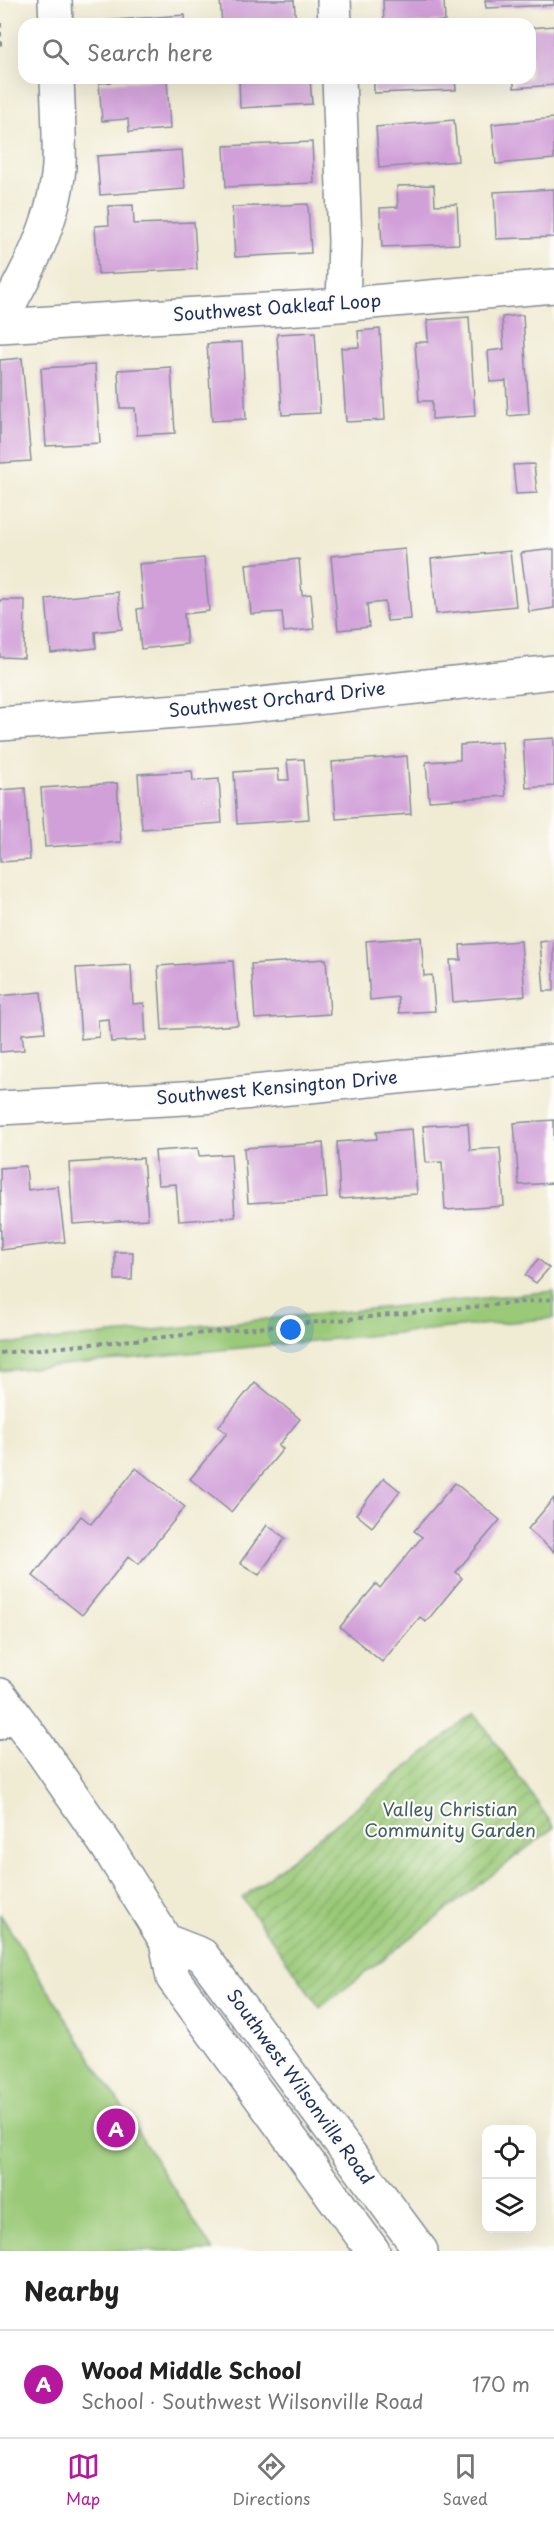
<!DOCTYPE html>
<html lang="en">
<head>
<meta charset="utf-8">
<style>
	:root { --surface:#fff; --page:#f6f6f6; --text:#222; --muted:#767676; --line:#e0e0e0; --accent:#b5179e }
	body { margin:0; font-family:"Playpen Sans",sans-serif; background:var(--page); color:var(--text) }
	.controls { position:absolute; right:18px; bottom:18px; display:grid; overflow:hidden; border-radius:12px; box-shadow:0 6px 24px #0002 }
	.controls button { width:54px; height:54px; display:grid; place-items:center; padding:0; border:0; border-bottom:2px solid var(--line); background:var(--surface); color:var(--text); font:30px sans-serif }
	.you { position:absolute; left:291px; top:1330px; width:21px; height:21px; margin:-15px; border:4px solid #fff; border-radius:50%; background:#1a73e8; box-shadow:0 0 0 9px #1a73e833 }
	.badge { display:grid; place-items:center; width:39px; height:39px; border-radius:50%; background:var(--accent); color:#fff; font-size:20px; font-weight:700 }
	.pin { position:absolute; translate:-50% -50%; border:3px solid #fff; box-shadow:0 2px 6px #0006 }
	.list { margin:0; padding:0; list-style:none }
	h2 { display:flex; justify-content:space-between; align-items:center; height:78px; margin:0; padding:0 24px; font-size:26px }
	h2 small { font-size:20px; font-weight:400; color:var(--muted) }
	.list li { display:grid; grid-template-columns:39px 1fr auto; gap:18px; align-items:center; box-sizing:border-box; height:108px; padding:0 24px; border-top:2px solid var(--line) }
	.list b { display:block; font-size:22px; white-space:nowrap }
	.list p { margin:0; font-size:20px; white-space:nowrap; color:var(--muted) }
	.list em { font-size:20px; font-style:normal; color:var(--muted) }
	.icon { flex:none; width:33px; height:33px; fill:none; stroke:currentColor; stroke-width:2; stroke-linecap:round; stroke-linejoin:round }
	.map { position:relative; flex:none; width:554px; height:2251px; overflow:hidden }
	.search { position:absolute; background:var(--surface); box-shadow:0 6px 24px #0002; left:18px; right:18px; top:18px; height:66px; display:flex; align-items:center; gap:15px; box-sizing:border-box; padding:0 21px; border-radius:18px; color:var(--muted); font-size:22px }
	.sheet { height:186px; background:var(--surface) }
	nav { display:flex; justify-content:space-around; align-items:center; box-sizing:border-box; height:84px; border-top:2px solid var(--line); background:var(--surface); font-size:16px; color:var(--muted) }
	nav a { display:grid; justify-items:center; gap:3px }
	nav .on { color:var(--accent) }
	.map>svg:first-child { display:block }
	.green { fill:#9ac977; stroke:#5a7c6a; stroke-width:1.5 }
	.garden { fill:url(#garden-furrows); stroke:#5a7c6a; stroke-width:1.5 }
	.building { fill:#d1a0d9 }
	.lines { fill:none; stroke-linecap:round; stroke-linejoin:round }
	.lane-casing { stroke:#868d98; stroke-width:20 }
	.street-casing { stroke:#868d98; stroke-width:36 }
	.secondary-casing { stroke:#868d98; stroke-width:36 }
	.path { stroke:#868d98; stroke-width:4; stroke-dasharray:4.5 4.5; stroke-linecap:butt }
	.lane { stroke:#fff; stroke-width:16 }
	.street { stroke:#fff; stroke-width:33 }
	.secondary { stroke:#fff; stroke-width:33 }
	.labels { text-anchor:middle; stroke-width:4.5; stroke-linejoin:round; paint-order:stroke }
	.street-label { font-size:18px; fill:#1b2f5e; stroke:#fdfcf7 }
	.park-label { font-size:18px; fill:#415d66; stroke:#fdfcf7 }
</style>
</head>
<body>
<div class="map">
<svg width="554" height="2251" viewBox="0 0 554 2251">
	<defs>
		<pattern id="garden-furrows" width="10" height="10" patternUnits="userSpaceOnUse" patternTransform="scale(1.5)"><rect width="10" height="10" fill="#9ac977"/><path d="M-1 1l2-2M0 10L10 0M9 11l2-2" fill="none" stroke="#7da465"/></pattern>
	</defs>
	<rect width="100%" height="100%" fill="#fdfcf7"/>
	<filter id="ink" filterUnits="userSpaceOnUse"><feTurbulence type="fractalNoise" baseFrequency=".0167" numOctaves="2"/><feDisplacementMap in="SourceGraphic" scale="12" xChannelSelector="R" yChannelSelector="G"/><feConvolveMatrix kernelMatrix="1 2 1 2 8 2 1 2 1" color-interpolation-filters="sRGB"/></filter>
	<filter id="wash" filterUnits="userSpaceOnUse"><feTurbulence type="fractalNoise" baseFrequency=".008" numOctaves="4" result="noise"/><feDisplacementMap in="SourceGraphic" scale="24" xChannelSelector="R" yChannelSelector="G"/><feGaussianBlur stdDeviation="1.35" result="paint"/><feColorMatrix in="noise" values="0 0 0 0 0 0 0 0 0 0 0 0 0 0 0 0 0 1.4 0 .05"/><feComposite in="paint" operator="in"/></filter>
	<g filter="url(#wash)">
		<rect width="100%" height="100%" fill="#f0ebd3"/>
		<g class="green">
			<path d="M554,1291V1318L0,1371V1345Z"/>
			<path d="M0,1914L213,2251H0Z"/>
		</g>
		<path class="garden" d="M475,1713L554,1827L320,2008L242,1898Z"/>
		<g id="blocks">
			<g class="building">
				<path d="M220,0H294L296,24H222Z"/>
				<path d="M383,0H444L445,21L430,22V24H384Z"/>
				<path d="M485,0H554V5L486,8Z"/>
				<path d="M185,15V24H88L87,22Z"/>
				<path d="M554,26V85L514,88V78H530V28Z"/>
				<path d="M239,78H310L312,104L240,108Z"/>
				<path d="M374,78H455L456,90L374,93Z"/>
				<path d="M167,79L170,129L129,132L128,119L102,121L99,83Z"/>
				<path d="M554,118V159L496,164L492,124Z"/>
				<path d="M454,120L458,161L379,168L376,127Z"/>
				<path d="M312,142L314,183L226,187L224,146Z"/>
				<path d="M182,150L185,189L100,195L97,156Z"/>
				<path d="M434,185L435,205L457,204L459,244L382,247L380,208L398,207L397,186Z"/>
				<path d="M554,189V237L496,239L494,192Z"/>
				<path d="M308,204L311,253L235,257L232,207Z"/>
				<path d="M133,205L134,224L194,222L197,269L98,274L95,226L109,225L108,206Z"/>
				<path d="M523,315L529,414L508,416L506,381L490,382L488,351L504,349L502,317Z"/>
				<path d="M469,317L475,416L432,419V401H419L415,342H428L427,320Z"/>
				<path d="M380,329L385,420L346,422L341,348L359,347L358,331Z"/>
				<path d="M315,332L320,413L282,415L277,334Z"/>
				<path d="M242,342L246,419L212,421L207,344Z"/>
				<path d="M22,358L31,461L0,463V360Z"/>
				<path d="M95,365L100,443L46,446L41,368Z"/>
				<path d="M171,367L175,433L137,435L135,408H120L118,370Z"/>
				<path d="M534,464L537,493L516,494L513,465Z"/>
				<path d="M405,549L411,619L387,621L385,602L367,604L369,627L338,630L331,556Z"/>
				<path d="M554,549V608L529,612L521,553Z"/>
				<path d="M510,551L516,606L436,614L431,559Z"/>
				<path d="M204,558L209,611L184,614L187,644L141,649L137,609L143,608L139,564Z"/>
				<path d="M299,559L302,595L311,594L314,629L284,632L282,612L251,614L246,564Z"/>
				<path d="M118,592L122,629L95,632L96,648L51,653L46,599Z"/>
				<path d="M0,600H25L24,658L0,657Z"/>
				<path d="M554,738V786L526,788L523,740Z"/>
				<path d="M502,742L506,796L429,801L426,762L460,760V745Z"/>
				<path d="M407,756L411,814L336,819L332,762Z"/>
				<path d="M304,759L309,819L237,824L234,772L278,769L279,780H289L287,760Z"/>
				<path d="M192,771L193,781L219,779L222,823L142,829L138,774Z"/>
				<path d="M117,783L121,842L45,847L41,788Z"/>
				<path d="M25,788L30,860L0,862V790Z"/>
				<path d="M421,937L424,976L432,975L435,1011L399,1013L398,997L370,1000L366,941Z"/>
				<path d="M554,940V991H544L540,942Z"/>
				<path d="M521,941L525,996L453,1002L450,960H461L460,945Z"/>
				<path d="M326,959L330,1014L255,1019L251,964Z"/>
				<path d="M233,961L238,1025L162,1030L158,966Z"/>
				<path d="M131,965L133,1004L144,1003L146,1040L111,1042L109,1019L98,1020L99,1037L81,1039L76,968Z"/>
				<path d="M41,992L45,1032L22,1034L24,1050L0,1052V996Z"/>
				<path d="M554,1120V1183L519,1185L514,1123Z"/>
				<path d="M468,1123L470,1150L500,1148L504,1206L445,1210L442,1162L426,1163L423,1126Z"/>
				<path d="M412,1129L417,1194L340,1199L337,1142L377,1139L376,1132Z"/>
				<path d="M323,1143L327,1198L248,1203L244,1148Z"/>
				<path d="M198,1148L199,1156L231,1154L235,1217L179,1221L176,1184L158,1185L155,1151Z"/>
				<path d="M143,1158L148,1219L73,1224L69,1163Z"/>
				<path d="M26,1166L28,1190L58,1186L65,1242L1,1250L0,1168Z"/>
				<path d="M115,1252H133L132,1280H115Z"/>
				<path d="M538,1259L549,1268L536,1283L525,1275Z"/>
				<path d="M255,1382L300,1419L278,1446L283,1449L231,1512L190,1479L227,1433L218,1427Z"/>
				<path d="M136,1468L185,1507L139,1564L129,1556L82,1615L33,1576L81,1516L91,1524Z"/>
				<path d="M384,1478L400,1491L372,1527L356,1514Z"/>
				<path d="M455,1483L500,1520L456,1572L462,1578L426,1622L420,1617L382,1662L340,1627L376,1584L380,1588L422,1537L414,1531Z"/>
				<path d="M554,1498V1552L528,1529Z"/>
				<path d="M267,1525L285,1538L259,1575L240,1563Z"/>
			</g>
		</g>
	</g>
	<g filter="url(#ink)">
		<use href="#blocks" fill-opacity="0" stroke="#868d98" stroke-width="1.5"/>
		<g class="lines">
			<g class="lane-casing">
				<path id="lane" d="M0,1731L18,1719"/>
			</g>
			<g class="street-casing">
				<g id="street">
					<path d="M55,0L56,24"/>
					<path d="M334,0L335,24"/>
					<path d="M339,78L345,242L343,304"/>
					<path d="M0,321C27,273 55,222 59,166C60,137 58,107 57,78"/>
					<path d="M0,326L315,307L554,286"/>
					<path d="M0,724L233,707L554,672"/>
					<path d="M0,1108L203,1097L554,1061"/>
				</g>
			</g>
			<g class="secondary-casing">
				<g id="secondary">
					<path d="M0,1695L43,1753L109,1849L166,1941L173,1978L373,2251"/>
					<path d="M166,1941L202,1955L421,2251"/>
				</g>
			</g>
			<g class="path">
				<path d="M0,23V49"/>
				<path d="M0,1353L554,1299"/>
			</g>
			<use href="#lane" class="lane"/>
			<use href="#street" class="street"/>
			<use href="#secondary" class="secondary"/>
		</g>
	</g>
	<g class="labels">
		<g class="street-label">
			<text transform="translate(277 308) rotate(-4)" y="6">Southwest Oakleaf Loop</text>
			<text transform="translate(277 700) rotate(-6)" y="6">Southwest Orchard Drive</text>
			<text transform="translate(277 1088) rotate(-5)" y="6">Southwest Kensington Drive</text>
			<text transform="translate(300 2087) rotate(54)" y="6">Southwest Wilsonville Road</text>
		</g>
		<g class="park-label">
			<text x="450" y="1816">Valley Christian<tspan x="450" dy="21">Community Garden</tspan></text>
		</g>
	</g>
</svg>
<div class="controls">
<button><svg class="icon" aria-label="locate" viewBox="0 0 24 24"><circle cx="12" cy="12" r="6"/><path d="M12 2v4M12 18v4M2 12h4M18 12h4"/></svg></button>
<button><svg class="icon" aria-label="layers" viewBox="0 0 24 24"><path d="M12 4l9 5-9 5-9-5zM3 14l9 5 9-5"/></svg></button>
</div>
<div class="you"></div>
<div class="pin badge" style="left:116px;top:2128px">A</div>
<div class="search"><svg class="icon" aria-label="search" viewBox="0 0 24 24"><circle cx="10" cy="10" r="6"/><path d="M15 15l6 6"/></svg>Search here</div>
</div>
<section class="sheet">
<h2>Nearby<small></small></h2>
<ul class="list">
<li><span class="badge">A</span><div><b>Wood Middle School</b><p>School · Southwest Wilsonville Road</p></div><em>170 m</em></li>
</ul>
</section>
<nav>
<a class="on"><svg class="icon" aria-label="map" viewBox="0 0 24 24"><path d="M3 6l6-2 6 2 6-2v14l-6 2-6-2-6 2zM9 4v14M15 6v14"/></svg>Map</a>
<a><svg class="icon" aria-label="directions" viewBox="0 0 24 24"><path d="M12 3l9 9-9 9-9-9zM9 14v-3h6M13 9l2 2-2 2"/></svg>Directions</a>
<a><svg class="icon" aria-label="saved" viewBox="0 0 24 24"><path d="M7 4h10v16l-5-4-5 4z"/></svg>Saved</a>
</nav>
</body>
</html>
